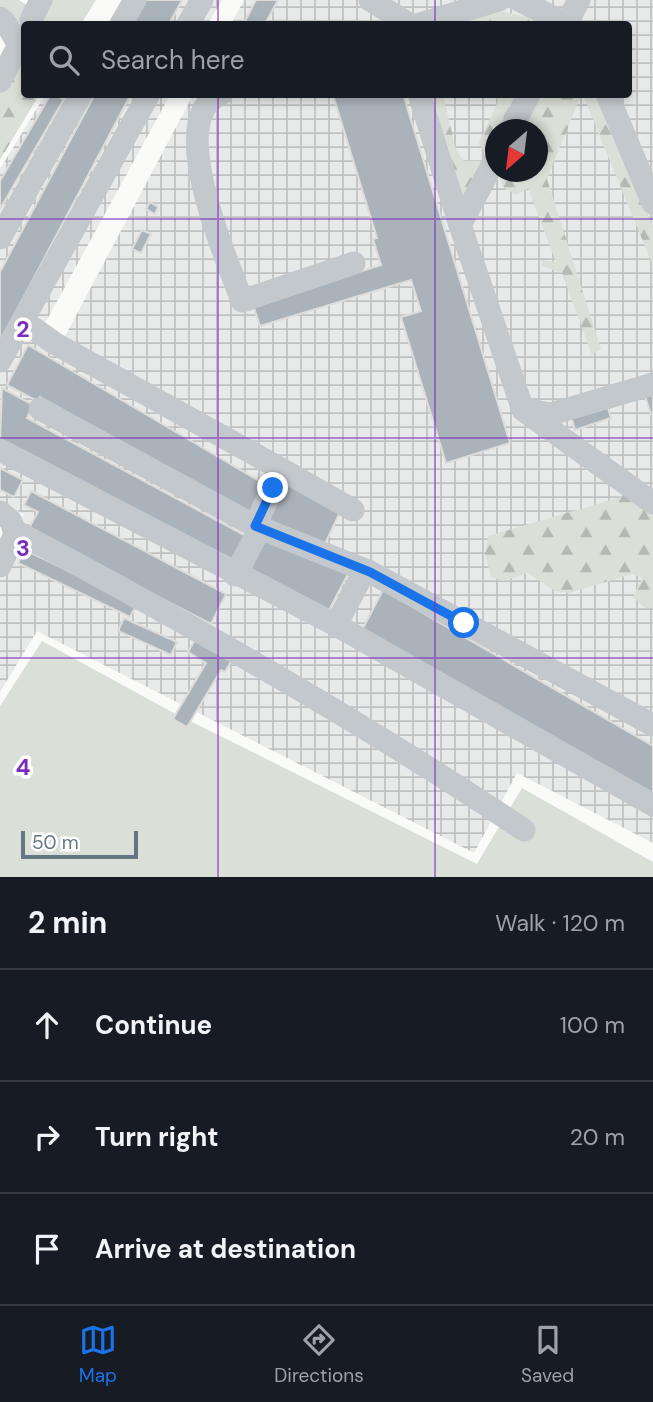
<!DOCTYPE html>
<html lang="en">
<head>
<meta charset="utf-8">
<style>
	:root { --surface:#171b24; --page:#242831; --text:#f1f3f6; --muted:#9ea1a6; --line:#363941; --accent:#1a73e8 }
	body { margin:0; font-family:"DM Sans",sans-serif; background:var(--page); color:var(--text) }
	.compass { position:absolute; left:485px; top:119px; width:63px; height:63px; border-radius:50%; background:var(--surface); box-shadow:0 4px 10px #0003; rotate:208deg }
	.scale { position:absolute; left:21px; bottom:18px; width:117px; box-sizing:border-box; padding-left:7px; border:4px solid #657683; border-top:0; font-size:19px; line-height:24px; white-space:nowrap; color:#657683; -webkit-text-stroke:5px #fff; paint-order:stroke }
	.stop { position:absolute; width:21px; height:21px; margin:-16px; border:5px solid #1a73e8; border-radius:50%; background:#fff }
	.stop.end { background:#1a73e8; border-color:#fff; box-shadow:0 2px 7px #0008 }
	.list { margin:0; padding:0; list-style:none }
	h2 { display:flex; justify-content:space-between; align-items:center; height:91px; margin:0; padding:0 28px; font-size:30px }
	h2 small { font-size:23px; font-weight:400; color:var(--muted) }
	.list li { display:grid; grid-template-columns:46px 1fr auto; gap:21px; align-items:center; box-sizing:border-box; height:112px; padding:0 28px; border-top:2px solid var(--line) }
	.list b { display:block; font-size:26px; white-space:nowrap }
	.list em { font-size:23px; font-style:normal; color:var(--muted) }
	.icon { flex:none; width:38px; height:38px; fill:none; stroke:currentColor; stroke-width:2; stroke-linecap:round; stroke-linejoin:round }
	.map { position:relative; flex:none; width:653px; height:877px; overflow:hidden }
	.search { position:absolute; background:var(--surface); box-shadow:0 4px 10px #0003; left:21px; right:21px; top:21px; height:77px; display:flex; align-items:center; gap:18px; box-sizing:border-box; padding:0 24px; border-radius:7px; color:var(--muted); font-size:26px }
	.sheet { height:427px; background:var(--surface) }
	nav { display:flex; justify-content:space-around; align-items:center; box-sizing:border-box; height:98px; border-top:2px solid var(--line); background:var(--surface); font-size:19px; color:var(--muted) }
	nav a { display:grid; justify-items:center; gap:4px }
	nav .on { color:var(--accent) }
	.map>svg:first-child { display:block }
	.industrial { fill:url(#industrial-grid); fill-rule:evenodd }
	.grass { fill:#dadfd7 }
	.forest { fill:url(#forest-firs) }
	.building { fill:#aab3b9; stroke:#dcdcda; stroke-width:2 }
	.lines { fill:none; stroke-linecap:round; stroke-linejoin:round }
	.minor { stroke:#c3c8cc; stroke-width:23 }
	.route { stroke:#1a73e8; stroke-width:9 }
	.grid { fill:none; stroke:#7b2cbf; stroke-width:2; stroke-opacity:0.55 }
	.grid-label { font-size:23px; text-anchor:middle; font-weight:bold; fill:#7b2cbf; stroke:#fff; stroke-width:7; stroke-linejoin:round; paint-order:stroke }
</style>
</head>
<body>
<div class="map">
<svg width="653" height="877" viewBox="0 0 653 877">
	<defs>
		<pattern id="industrial-grid" width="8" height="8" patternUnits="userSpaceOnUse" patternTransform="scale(1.75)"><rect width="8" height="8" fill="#e8e9e9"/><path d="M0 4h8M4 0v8" fill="none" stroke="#c0c1c2"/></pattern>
		<pattern id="forest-firs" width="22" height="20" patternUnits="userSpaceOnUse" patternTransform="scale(1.75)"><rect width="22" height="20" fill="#dadfd7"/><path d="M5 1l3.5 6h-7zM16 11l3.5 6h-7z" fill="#b4b9b4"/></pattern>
	</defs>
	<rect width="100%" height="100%" fill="#fafaf8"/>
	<g class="industrial">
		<path d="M126,0H222L208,24H111Z"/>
		<path d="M244,0H653V843L517,773L474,853L37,631L0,692V559L24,514L0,502V169L45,95H170L37,338L63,340L193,95L628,94V24H231ZM496,130H538V172H496Z"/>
	</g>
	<g class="grass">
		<path d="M0,0H19L33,9L24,25L0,12Z"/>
		<path d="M48,0H96L81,24H36Z"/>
		<path d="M42,641L170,711L477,864L522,788L653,862V877H0V706Z"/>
	</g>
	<g class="forest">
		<path d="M491,10L532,17L536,24H449Z"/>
		<path d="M20,61L24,64V94L39,95L0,160V90Z"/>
		<path d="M428,95H443L456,150L464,161H485L467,198L457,200Z"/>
		<path d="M501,95H521L503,129L496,130L495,143L491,152L482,149L479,143Z"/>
		<path d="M538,95H581L547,179L601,349L592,355L562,273L542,266V260L556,262L528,188L516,195L504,188L498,175L499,172H538V130L520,129Z"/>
		<path d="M583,95H598L653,226V266Z"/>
		<path d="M628,495L653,511V608H645L633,597L642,578L633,574L569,593L555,591L528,573L503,581L491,577L485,554L488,536Z"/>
	</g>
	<g class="building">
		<path d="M146,0H182L169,24H133Z"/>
		<path d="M256,0H278L265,24H246L244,23Z"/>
		<path d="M51,94L64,99L0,209V181Z"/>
		<path d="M95,94H131L0,342V272Z"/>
		<path d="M403,94L510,443L446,463L401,317L421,311L411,280L260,326L253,305L381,265L373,239L377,238L333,95Z"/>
		<path d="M150,202L158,207L155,214L146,209Z"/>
		<path d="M142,230L151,234L141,253L132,249Z"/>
		<path d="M28,345L266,485L248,516L40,397L37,401L7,385Z"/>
		<path d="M2,388L33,405L27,418L246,536L231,565L0,443Z"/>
		<path d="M653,394V413L651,414L645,396Z"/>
		<path d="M607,405L611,418L575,430L571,416Z"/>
		<path d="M0,468L23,480L14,497L0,490Z"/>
		<path d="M283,483L341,510L324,546L267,519Z"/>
		<path d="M31,491L226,594L211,624L28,530L38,512L24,505Z"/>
		<path d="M269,532L349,572L328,612L249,572Z"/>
		<path d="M25,550L137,604L130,617L18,563Z"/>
		<path d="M383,590L653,746V793L359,636Z"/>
		<path d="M124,618L177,642L171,655L118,631Z"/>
		<path d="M197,637L233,658L225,672L221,670L187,727L173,719L206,663L188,652Z"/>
	</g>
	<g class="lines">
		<g class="minor">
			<path d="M370,0L409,24"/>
			<path d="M519,0L566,24"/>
			<path d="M0,18C12,27 14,42 24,51"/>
			<path d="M31,20L41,0"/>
			<path d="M121,24L135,0"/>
			<path d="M188,24L202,0"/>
			<path d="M420,24L499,0"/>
			<path d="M566,24L579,0"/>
			<path d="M0,81L24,35"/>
			<path d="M221,94C163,117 228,261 242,301L354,263"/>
			<path d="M419,94L460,225"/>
			<path d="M607,94L653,203"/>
			<path d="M511,130L529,94"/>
			<path d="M496,158L460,225L523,410L653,503"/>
			<path d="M0,238L81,94"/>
			<path d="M23,321L54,343L281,469L255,526"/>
			<path d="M0,361L149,94"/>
			<path d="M40,409L255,526L370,572L653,725"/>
			<path d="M527,410L551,414L653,384"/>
			<path d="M0,450L336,625L653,805"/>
			<path d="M281,469L353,510"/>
			<path d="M0,512L11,521L15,534L0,566"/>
			<path d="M15,531C189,623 360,720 524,830"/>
			<path d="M235,575L261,527"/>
			<path d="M336,625L365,570"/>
		</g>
	</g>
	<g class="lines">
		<path class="route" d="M273,488L255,526L370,572L464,623"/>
	</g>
	<path class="grid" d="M218,0V24M435,0V24M218,94V877M435,94V877M0,219H653M0,438H653M0,658H653"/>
	<g class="grid-label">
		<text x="23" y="337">2</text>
		<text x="23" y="556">3</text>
		<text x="23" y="775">4</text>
	</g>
</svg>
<svg class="compass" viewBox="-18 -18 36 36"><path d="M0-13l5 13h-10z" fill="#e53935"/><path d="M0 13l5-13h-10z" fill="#9ea1a6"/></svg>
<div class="scale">50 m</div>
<div class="stop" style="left:464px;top:623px"></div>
<div class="stop end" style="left:273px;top:488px"></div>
<div class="search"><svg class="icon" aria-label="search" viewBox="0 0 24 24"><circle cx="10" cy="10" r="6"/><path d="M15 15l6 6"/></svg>Search here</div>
</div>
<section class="sheet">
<h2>2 min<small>Walk · 120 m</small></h2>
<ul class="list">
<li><svg class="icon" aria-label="ahead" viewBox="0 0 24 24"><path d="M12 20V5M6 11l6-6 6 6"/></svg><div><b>Continue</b></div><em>100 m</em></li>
<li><svg class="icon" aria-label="right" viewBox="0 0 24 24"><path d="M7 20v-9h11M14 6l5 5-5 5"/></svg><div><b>Turn right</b></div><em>20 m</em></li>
<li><svg class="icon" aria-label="arrive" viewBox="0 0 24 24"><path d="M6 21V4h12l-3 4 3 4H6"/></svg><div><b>Arrive at destination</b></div></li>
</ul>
</section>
<nav>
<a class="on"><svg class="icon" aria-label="map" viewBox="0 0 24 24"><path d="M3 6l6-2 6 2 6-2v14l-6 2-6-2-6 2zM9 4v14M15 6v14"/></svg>Map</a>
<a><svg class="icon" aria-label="directions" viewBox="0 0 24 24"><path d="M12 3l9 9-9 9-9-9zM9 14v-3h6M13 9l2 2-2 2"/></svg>Directions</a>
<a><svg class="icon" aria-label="saved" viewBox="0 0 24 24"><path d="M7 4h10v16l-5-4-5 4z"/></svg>Saved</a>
</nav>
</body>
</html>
